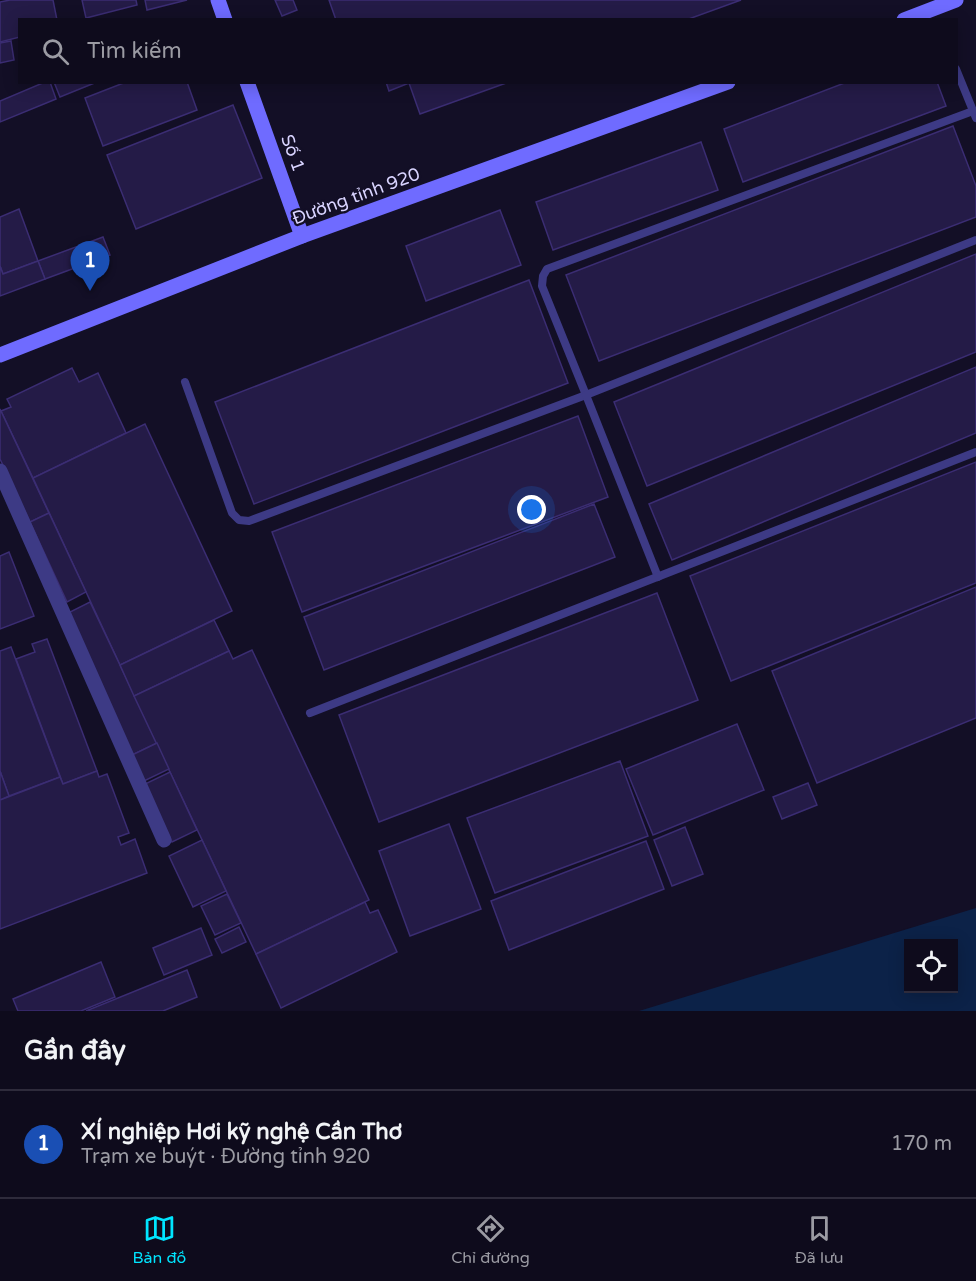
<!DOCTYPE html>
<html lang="vi">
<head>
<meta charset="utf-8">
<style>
	:root { --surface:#0e0b1c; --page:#1c1929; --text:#f1f3f6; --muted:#9b9ba3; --line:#2e2b3b; --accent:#00e5ff }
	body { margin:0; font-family:"Varela Round",sans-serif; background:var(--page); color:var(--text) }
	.controls { position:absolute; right:18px; bottom:18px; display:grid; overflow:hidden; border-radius:0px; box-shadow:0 3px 15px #0003 }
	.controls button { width:54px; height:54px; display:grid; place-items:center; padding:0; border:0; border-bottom:2px solid var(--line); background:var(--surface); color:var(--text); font:30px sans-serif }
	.you { position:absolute; left:532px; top:510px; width:21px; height:21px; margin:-15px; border:4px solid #fff; border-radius:50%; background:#1a73e8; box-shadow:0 0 0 9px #1a73e833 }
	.badge { display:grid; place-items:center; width:39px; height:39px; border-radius:50%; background:var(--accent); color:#fff; font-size:20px; font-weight:700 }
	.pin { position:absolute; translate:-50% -50px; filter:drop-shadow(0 2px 3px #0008) }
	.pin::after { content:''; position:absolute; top:32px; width:21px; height:18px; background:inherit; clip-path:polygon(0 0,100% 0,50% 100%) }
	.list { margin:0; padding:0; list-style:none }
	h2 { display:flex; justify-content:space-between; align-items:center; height:78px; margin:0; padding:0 24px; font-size:26px }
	h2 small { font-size:20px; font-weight:400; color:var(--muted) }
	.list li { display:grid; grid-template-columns:39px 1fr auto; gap:18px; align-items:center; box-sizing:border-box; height:108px; padding:0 24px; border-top:2px solid var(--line) }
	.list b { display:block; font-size:22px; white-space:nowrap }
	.list p { margin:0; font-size:20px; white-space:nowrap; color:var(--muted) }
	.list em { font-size:20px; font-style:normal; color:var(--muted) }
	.icon { flex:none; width:33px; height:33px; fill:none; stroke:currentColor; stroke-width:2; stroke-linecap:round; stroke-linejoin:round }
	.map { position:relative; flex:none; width:976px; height:1011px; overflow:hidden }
	.search { position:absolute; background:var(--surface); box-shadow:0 3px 15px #0003; left:18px; right:18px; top:18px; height:66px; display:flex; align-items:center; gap:15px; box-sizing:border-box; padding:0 21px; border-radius:0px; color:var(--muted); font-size:22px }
	.sheet { height:186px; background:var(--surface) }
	nav { display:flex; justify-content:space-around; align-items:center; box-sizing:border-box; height:84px; border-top:2px solid var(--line); background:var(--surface); font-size:16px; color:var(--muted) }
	nav a { display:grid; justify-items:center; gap:3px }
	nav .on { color:var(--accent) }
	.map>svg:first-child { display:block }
	.water { fill:#0c2248; fill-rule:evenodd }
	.building { fill:#241b47; stroke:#3b2d73; stroke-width:1.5 }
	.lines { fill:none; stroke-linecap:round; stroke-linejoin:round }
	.lane { stroke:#3d3a85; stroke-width:8 }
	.street { stroke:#3d3a85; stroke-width:15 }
	.secondary { stroke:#6f6bff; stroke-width:15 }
	.labels { text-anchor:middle; stroke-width:4.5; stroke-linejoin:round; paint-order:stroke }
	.street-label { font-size:18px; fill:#d9d4ff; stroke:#130f26 }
</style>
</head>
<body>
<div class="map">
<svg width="976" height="1011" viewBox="0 0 976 1011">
	<rect width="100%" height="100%" fill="#130f26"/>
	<path class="water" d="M976,908V1011H639ZM908,944H954V988H908Z"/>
	<g class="building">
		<path d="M10,0H53L57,20H20V37L0,42V2Z"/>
		<path d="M82,0H136L137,5L86,18Z"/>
		<path d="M145,0H187L147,10Z"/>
		<path d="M275,0H293L297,10L282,16Z"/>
		<path d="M329,0H741L686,20H336Z"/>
		<path d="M11,41L14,60L0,63V43Z"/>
		<path d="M45,82H50L56,99L0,122V101Z"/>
		<path d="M54,82H97L60,97Z"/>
		<path d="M126,82H187L197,110L103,146L85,98Z"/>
		<path d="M386,82H509L420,114L409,83L389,91Z"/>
		<path d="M847,82H937L946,106L743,182L724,129Z"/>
		<path d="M233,105L262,178L136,229L107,155Z"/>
		<path d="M953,126L976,186V217L599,361L566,275Z"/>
		<path d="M701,142L718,190L553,250L536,202Z"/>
		<path d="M19,209L38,261L3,274L0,266V217Z"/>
		<path d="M500,210L521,265L426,301L406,246Z"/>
		<path d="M103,237L110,255L45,279L38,261Z"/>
		<path d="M976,254V352L647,486L614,402Z"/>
		<path d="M38,261L45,279L0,296V266L3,274Z"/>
		<path d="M529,280L568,383L254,504L215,402Z"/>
		<path d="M976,367V433L672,560L649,504Z"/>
		<path d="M72,368L79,382L98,373L126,433L33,478L1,411L11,407L7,399Z"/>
		<path d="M0,409L49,513L30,522L0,459Z"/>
		<path d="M578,416L608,497L302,612L272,532Z"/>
		<path d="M145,424L232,611L120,665L33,478Z"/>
		<path d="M976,462V583L731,681L690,576Z"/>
		<path d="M594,504L615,557L324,670L304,617Z"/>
		<path d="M49,513L86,592L67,602L30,522Z"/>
		<path d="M9,552L34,616L0,629V556Z"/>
		<path d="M976,587V718L817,783L772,671Z"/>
		<path d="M657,593L698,700L379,822L339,715Z"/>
		<path d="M90,602L157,743L132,755L66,614Z"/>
		<path d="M214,620L229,651L134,696L120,665Z"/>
		<path d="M47,639L97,771L63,784L16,659L35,652L32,644Z"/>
		<path d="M11,647L60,777L9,796L0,771V651Z"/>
		<path d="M252,650L369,900L256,954L134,696L229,651L233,659Z"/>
		<path d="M737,724L764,790L653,835L626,769Z"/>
		<path d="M157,743L169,769L144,781L132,755Z"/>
		<path d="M620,761L648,836L495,893L467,818Z"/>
		<path d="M0,771L9,796L0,800Z"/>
		<path d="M97,771L99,777L107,774L129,833L118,837L121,845L135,839L147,873L0,929V800L60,777L63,784Z"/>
		<path d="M170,772L197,830L172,842L145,784Z"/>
		<path d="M808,783L817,805L782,819L773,797Z"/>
		<path d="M449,824L481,909L410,936L379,851Z"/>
		<path d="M685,827L703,874L672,886L654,840Z"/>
		<path d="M202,840L226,891L193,907L169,856Z"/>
		<path d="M646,841L664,889L509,950L491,901Z"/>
		<path d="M227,894L241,923L215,935L201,906Z"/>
		<path d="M365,902L370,913L378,910L397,952L281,1008L256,954Z"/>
		<path d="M239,927L246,942L222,953L215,939Z"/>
		<path d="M201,928L212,955L164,975L153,948Z"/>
		<path d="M101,962L115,997L81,1011H18L13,999Z"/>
		<path d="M187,970L197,997L163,1011H86Z"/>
	</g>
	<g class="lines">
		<g class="lane">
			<path d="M956,69L976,118"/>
			<path d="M185,382L232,513L239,520L249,521L586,395L542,286L543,276L547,269L973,111"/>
			<path d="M658,577L586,395L976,240"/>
			<path d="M310,713L976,452"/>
		</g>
		<path class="street" d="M0,471L164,840"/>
		<g class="secondary">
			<path d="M218,0L225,20"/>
			<path d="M904,20L956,0"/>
			<path d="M247,82L302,236"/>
			<path d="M0,355L302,236L728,82"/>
		</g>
	</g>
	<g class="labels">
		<g class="street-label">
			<text transform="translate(293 153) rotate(70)" y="6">Số 1</text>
			<text transform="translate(356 196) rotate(-20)" y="6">Đường tỉnh 920</text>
		</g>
	</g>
</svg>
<div class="controls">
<button><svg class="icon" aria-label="locate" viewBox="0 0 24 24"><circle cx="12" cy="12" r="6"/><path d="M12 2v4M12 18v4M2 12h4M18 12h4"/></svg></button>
</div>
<div class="you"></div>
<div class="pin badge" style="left:90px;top:291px;background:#1a4fb4">1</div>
<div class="search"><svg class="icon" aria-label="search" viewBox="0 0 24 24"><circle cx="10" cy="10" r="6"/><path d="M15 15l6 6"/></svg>Tìm kiếm</div>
</div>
<section class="sheet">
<h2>Gần đây<small></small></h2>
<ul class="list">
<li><span class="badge" style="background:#1a4fb4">1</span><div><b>XÍ nghiệp Hơi kỹ nghệ Cần Thơ</b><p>Trạm xe buýt · Đường tỉnh 920</p></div><em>170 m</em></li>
</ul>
</section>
<nav>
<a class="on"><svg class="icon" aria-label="map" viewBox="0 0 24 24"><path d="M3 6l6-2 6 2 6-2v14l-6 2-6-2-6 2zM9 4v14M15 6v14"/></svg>Bản đồ</a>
<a><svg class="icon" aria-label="directions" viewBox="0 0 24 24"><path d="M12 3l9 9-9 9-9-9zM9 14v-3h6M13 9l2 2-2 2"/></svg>Chỉ đường</a>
<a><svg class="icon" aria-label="saved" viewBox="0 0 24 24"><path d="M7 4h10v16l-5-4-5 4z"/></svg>Đã lưu</a>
</nav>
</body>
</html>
